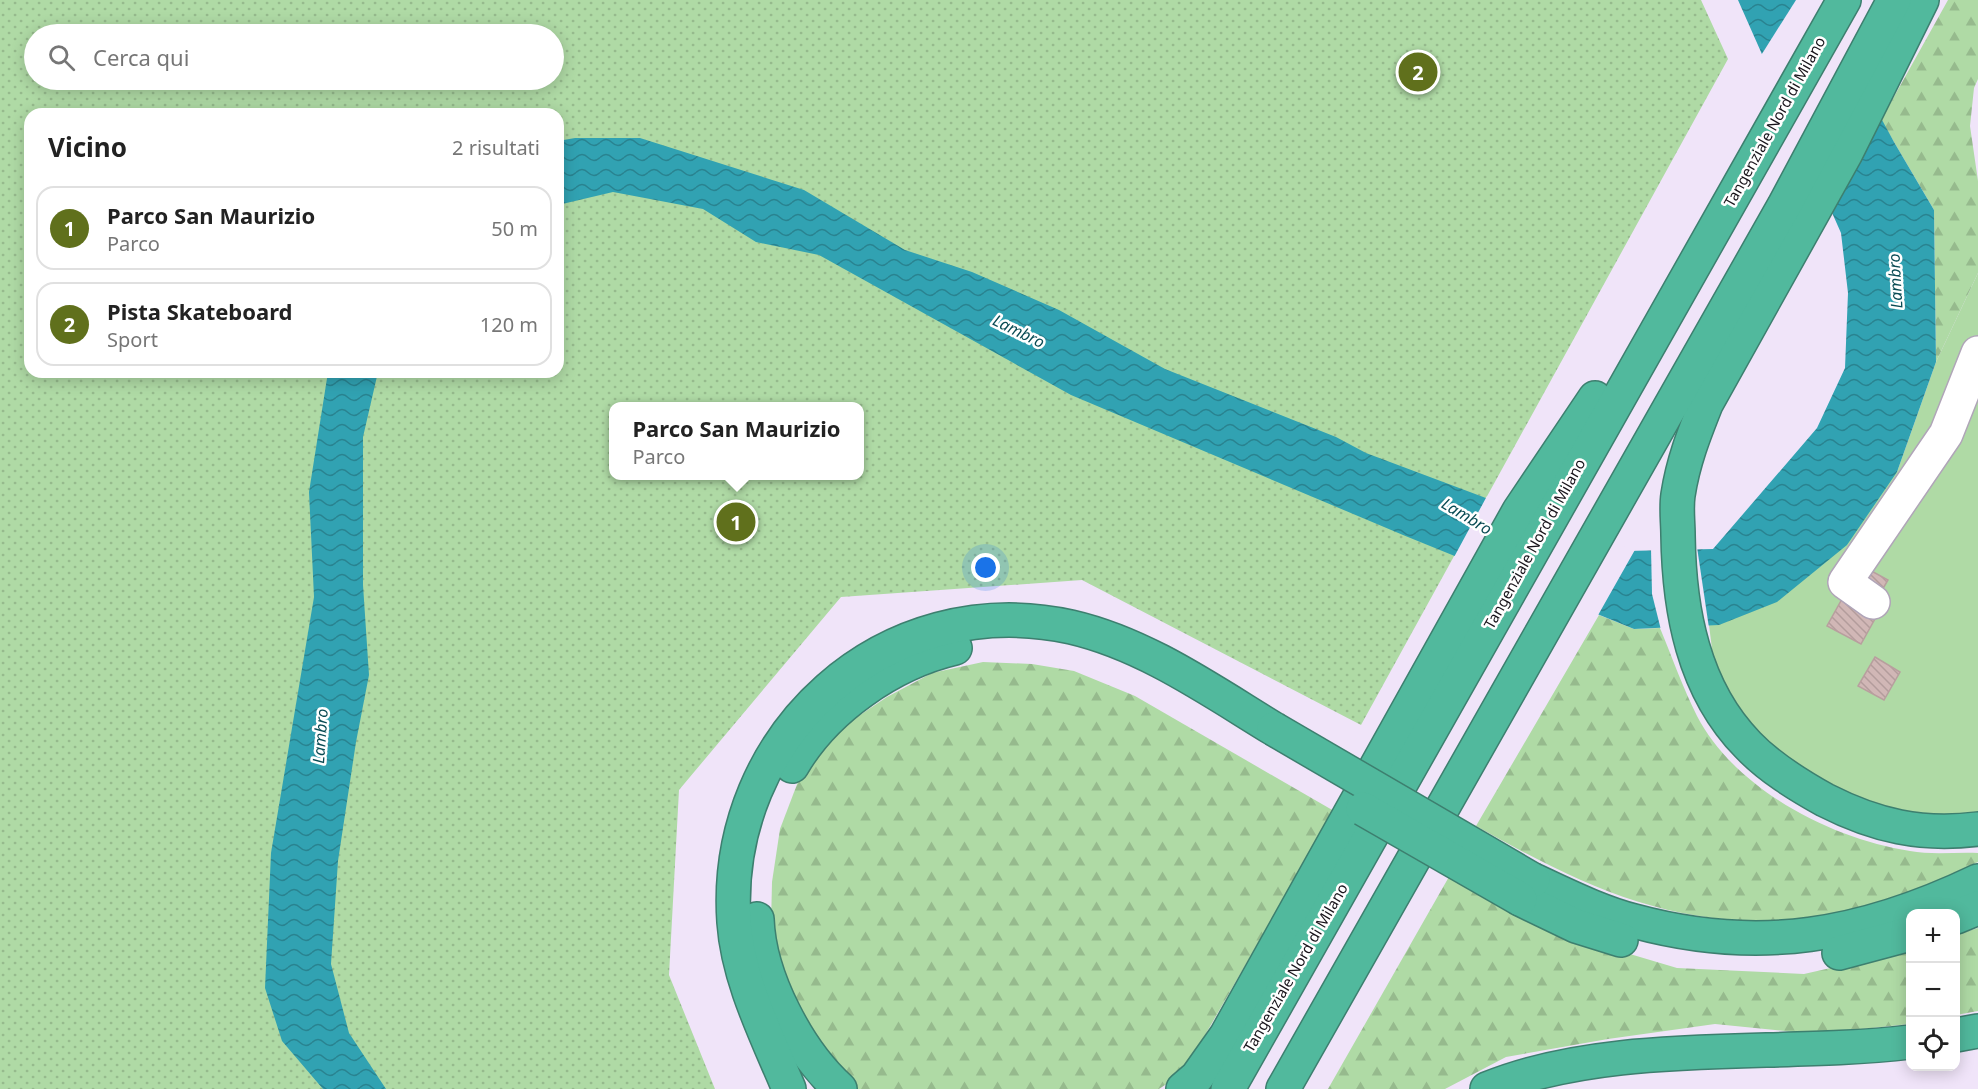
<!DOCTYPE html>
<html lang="it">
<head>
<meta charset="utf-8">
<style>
	:root { --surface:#fff; --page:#f2f2f2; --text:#222; --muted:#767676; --line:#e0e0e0; --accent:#60701c }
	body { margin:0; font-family:"Noto Sans",sans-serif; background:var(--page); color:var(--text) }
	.controls { position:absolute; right:18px; bottom:18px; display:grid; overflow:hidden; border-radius:12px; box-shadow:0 3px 15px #0003 }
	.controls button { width:54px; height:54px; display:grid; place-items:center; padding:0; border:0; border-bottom:2px solid var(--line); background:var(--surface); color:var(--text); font:30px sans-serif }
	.you { position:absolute; left:986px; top:568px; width:21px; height:21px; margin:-15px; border:4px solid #fff; border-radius:50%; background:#1a73e8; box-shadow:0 0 0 9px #1a73e833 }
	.badge { display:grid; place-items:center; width:39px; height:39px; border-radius:50%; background:var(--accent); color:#fff; font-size:20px; font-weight:700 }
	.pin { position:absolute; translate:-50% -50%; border:3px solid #fff; box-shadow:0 2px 6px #0006 }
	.popup { position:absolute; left:609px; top:402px; width:255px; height:78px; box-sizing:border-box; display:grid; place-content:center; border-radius:12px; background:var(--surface); filter:drop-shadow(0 2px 4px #0005); font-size:20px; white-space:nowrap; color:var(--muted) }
	.popup b { font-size:22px; color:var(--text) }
	.popup::after { content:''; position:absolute; left:50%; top:100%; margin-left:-12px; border:12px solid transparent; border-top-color:var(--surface) }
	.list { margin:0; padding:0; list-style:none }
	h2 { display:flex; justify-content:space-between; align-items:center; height:78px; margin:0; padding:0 24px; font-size:26px }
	h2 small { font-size:20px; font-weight:400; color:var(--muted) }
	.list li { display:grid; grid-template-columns:39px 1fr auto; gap:18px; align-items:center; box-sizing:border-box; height:84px; margin:0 12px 12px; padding:0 12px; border:2px solid var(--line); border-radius:18px }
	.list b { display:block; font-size:22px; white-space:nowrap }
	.list p { margin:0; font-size:20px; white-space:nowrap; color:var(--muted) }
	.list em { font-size:20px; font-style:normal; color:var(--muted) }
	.icon { flex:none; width:33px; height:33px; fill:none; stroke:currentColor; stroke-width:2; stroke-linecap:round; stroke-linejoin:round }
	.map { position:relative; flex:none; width:1978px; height:1089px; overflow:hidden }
	.search { position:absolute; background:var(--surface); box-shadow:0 3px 15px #0003; left:24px; top:24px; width:540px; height:66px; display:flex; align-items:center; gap:15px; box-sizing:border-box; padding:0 21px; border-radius:33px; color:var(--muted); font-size:22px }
	.panel { position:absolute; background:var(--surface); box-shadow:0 3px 15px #0003; left:24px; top:108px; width:540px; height:270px; border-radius:18px }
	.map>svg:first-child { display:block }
	.grass { fill:#afdaa5 }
	.forest { fill:url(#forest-firs) }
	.park { fill:url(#park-dots); fill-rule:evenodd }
	.water { fill:url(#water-waves) }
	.pier { fill:#f0e4f9 }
	.building { fill:url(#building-back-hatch); stroke:#b89f9e; stroke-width:1.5 }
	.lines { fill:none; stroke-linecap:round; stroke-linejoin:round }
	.minor-casing { stroke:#b0a5b8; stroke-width:36 }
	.highway-casing { stroke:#3d7f6f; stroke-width:36 }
	.minor { stroke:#fff; stroke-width:33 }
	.highway { stroke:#51b99d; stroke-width:33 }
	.highway-bridge-casing { stroke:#3d7f6f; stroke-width:36; stroke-linecap:butt }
	.highway-bridge { stroke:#51b99d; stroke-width:33 }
	.labels { text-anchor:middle; stroke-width:5; stroke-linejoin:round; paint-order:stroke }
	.street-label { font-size:15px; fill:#17131a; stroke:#fff }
	.water-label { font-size:16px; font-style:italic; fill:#094b54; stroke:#fff }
</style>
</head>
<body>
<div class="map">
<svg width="1978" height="1089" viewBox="0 0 1978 1089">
	<defs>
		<pattern id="forest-firs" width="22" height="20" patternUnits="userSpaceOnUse" patternTransform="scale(1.5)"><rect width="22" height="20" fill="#afdaa5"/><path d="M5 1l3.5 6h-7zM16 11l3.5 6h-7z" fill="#96ba8d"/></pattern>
		<pattern id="park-dots" width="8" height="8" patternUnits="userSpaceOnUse" patternTransform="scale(1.5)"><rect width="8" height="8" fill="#afdaa5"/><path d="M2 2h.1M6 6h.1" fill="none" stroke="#96ba8d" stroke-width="1.8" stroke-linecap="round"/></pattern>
		<pattern id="water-waves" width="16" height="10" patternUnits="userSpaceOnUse" patternTransform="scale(1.5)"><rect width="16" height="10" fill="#31a2b2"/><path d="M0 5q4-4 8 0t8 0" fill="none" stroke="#298390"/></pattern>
		<pattern id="building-back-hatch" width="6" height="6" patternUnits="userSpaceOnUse" patternTransform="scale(1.5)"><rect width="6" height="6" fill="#d1b7b6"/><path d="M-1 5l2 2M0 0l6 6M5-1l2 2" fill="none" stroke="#b39c9c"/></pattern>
	</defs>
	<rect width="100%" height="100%" fill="#f0e4f9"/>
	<path class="grass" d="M1978,273V812L1966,815L1921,817L1883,811L1802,775L1738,712L1707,650L1712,649L1709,625H1719L1897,472L1936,362Z"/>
	<g class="forest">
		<path d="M1948,0H1978V79L1974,88L1970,126L1978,181V273L1936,362L1934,210L1881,120Z"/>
		<path d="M1599,615L1634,629L1660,628C1672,657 1683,688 1697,716C1735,789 1831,839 1910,851C1931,855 1956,852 1978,853V862C1938,880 1898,900 1856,912C1827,919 1795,921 1766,921C1655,922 1570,879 1476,826Z"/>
		<path d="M983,662L1032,664L1074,671L1135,696L1334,811L1197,1049L1171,1081L1159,1089H858L828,1062L777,963L771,925L772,882L780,829L804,766L839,729L887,697L932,673Z"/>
		<path d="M1450,875L1566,935L1677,968L1804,974L1910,950V1024L1815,1034L1715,1024L1608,1039L1506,1057L1445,1089H1328Z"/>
		<path d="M1978,928V1011L1956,1015V935Z"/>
	</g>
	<path class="park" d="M0,0H1701L1728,59L1361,725L1082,580L841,597L679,790L669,975L715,1089H0ZM34,34H554V80H34ZM30,114H558V372H30ZM613,406H859V476H613Z"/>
	<g class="water">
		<path d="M1738,0H1817L1894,142L1934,210L1936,362L1897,472L1847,545L1777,602L1719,625L1634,629L1403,535L1071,395L819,255L756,242L703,209L613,192L558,205V141L575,138H640L804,190L905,250L972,272L1059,310L1165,369L1336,437L1366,453L1627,551L1713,549L1817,428L1845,368L1848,293L1841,233Z"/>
		<path d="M328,372H378L363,437V585L369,675L356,742L338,861L331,964L349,1033L386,1089H323L282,1041L265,988L271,853L314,597L309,492Z"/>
	</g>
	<g class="pier">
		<path d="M1796,0H1821L1883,116L1829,214L1760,57Z"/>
		<path d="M1487,496L1628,548H1636L1597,617L1453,559Z"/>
		<path d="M1697,547L1709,628L1661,630L1652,594L1651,548Z"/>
	</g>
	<g class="building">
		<path d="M1866,568L1888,580L1881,592L1860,580Z"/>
		<path d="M1842,599L1876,617L1861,644L1827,626Z"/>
		<path d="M1875,657L1900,672L1884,700L1858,686Z"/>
	</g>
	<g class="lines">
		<g class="minor-casing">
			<path id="minor" d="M1873,602L1845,582L1946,434L1978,353"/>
		</g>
		<g class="highway-casing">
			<g id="highway">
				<path d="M1922,0L1846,153L1706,404C1694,434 1683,462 1678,495C1676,508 1678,522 1678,535C1679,610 1693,689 1748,745C1770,768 1798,785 1825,800C1876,826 1921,836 1978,829"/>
				<path d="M792,766C825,709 891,663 955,648"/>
				<path d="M1533,880C1566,895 1599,912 1634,921C1759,955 1863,936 1978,881"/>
				<path d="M1520,899L1576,926L1621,940"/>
				<path d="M1956,917L1978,908"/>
				<path d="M757,919C759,977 798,1051 840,1089"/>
				<path d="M1839,953L1910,934"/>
				<path d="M1956,1035L1978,1031"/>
				<path d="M789,1089C767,1036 738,980 734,922C721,735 886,586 1071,627C1145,644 1210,690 1274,729"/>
				<path d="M1183,1089L1197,1077L1226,1036L1519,511L1595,398"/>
				<path d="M1228,1089L1844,0"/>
				<path d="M1283,1089L1784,206L1894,0"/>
				<path d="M1487,1089C1611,1038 1777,1058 1910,1042"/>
			</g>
		</g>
		<use href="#minor" class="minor"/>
		<use href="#highway" class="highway"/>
		<g class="highway-bridge-casing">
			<g id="highway-bridge">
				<path d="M1274,729L1533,880"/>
				<path d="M1363,809L1520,899"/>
			</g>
		</g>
		<use href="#highway-bridge" class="highway-bridge"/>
	</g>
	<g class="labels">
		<g class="street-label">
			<text transform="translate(1775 122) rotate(-61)" y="5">Tangenziale Nord di Milano</text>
			<text transform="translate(1535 544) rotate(-61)" y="5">Tangenziale Nord di Milano</text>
			<text transform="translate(1296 968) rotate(-60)" y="5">Tangenziale Nord di Milano</text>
		</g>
		<g class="water-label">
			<text transform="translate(1895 281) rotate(-93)" y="6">Lambro</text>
			<text transform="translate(1019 331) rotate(26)" y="6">Lambro</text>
			<text transform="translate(1467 516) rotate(31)" y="6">Lambro</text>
			<text transform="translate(320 736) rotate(-86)" y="6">Lambro</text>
		</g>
	</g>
</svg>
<div class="controls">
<button>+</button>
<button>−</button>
<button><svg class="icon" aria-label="locate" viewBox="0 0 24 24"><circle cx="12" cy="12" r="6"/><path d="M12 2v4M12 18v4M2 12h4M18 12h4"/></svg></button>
</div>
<div class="you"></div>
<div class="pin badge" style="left:736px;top:522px">1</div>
<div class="popup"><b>Parco San Maurizio</b>Parco</div>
<div class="pin badge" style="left:1418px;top:72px">2</div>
<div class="search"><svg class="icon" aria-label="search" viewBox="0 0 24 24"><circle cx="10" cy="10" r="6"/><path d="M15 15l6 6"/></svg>Cerca qui</div>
<section class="panel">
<h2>Vicino<small>2 risultati</small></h2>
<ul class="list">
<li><span class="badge">1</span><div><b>Parco San Maurizio</b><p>Parco</p></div><em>50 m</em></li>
<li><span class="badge">2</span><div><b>Pista Skateboard</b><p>Sport</p></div><em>120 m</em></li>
</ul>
</section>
</div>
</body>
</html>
